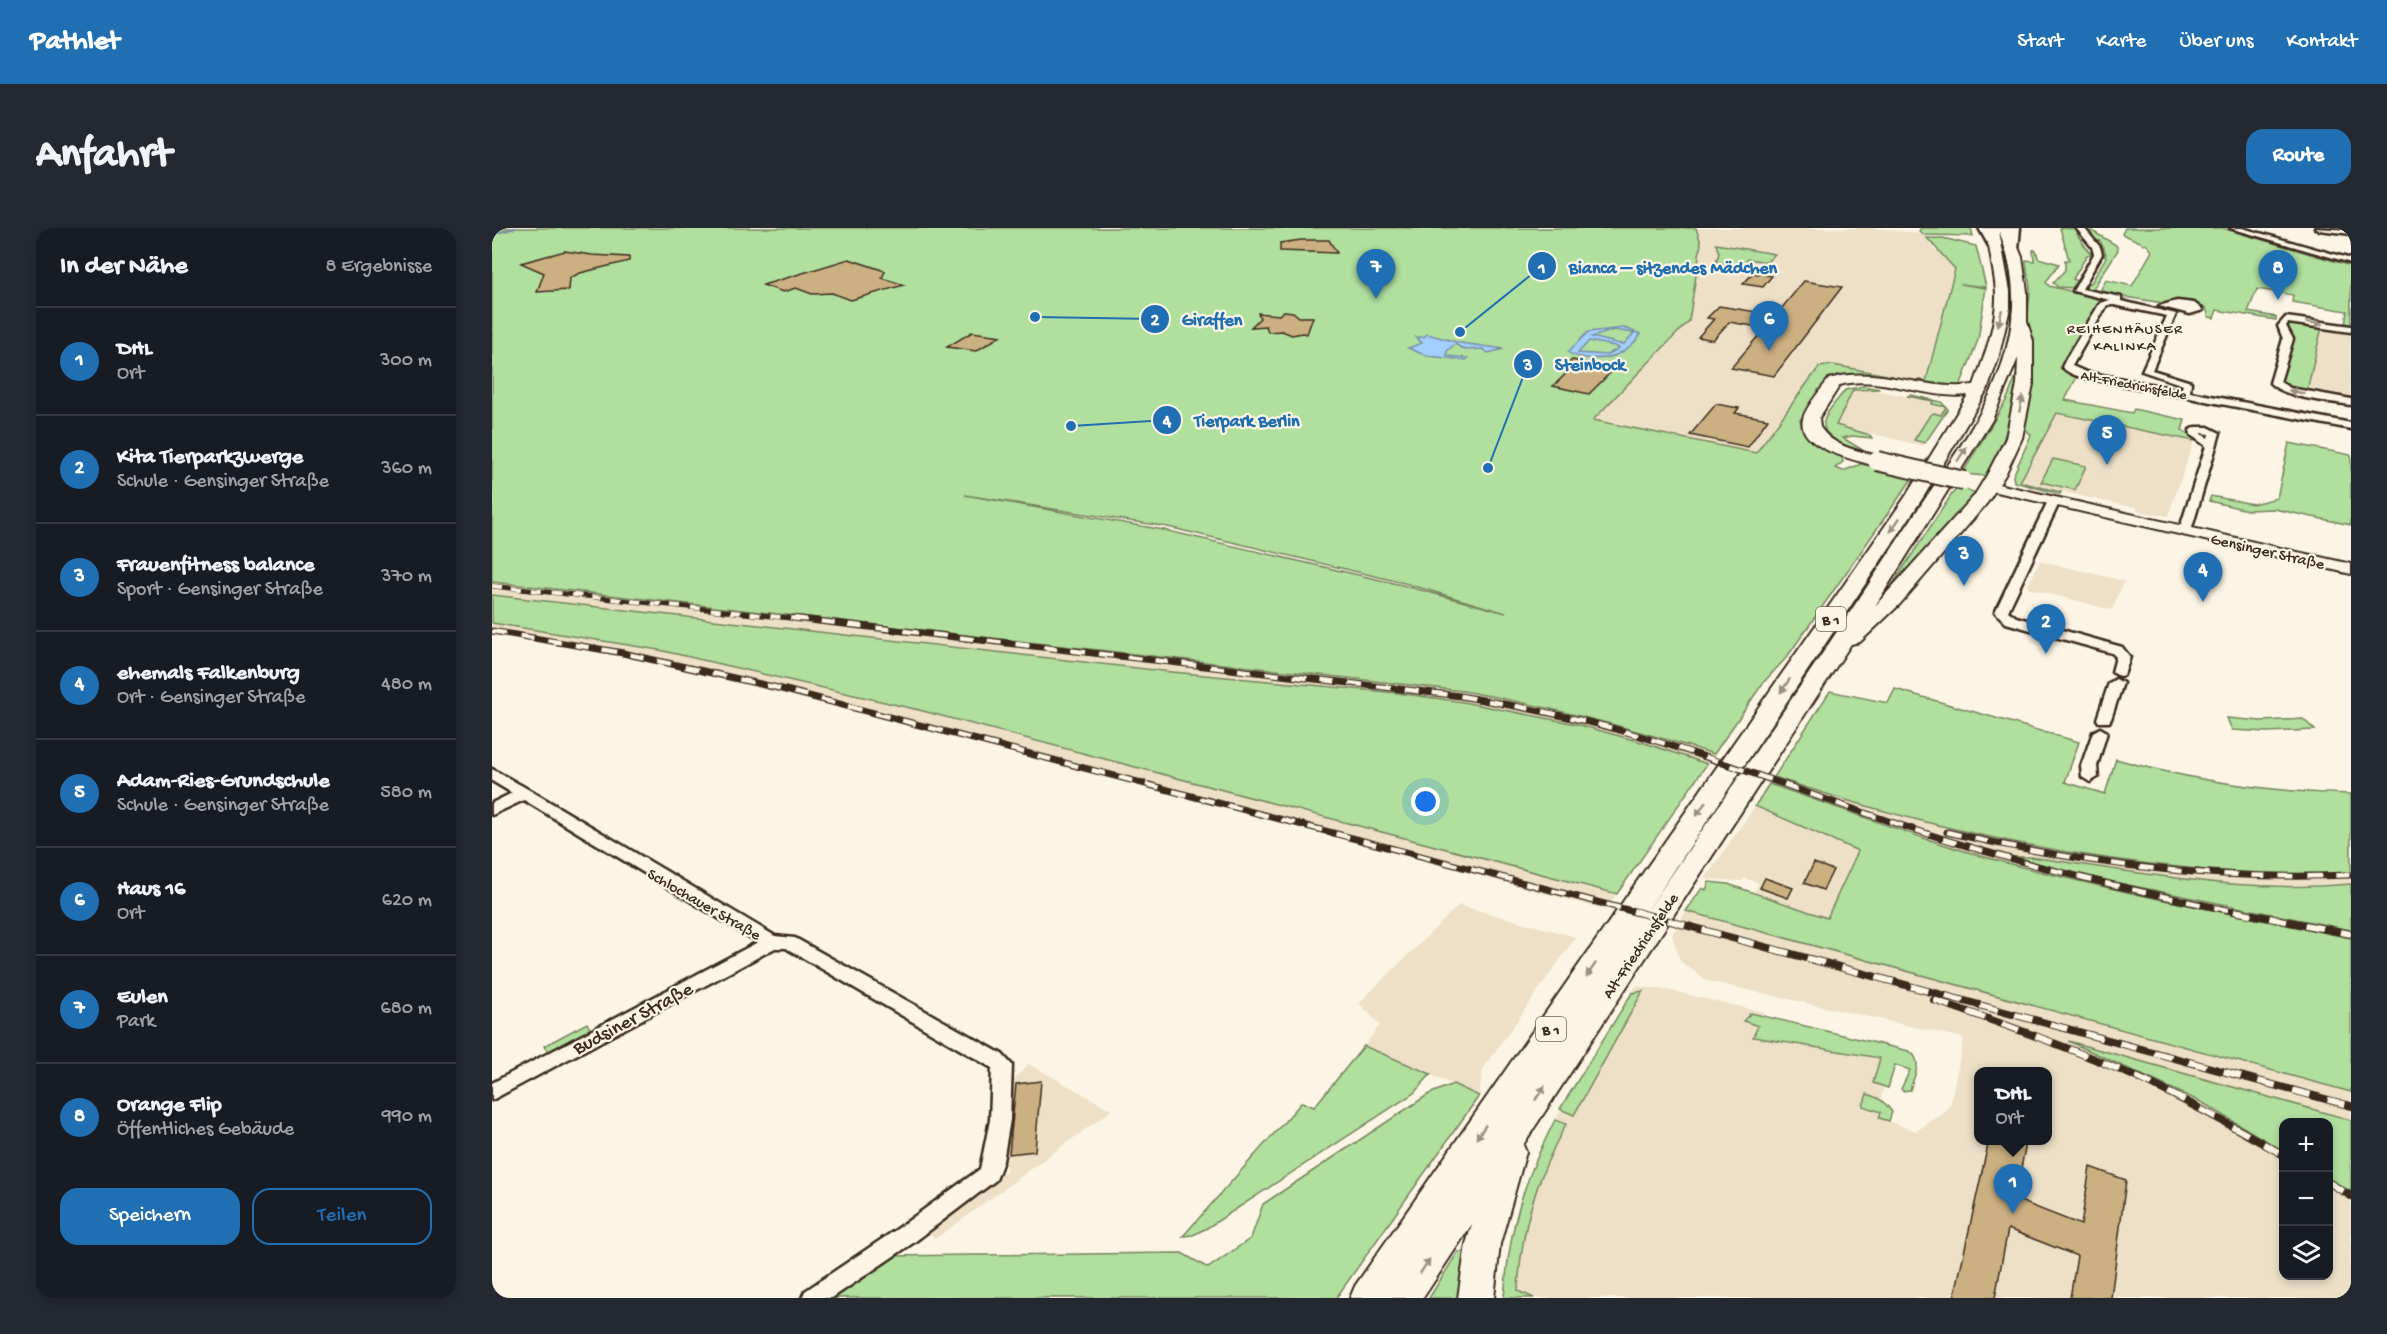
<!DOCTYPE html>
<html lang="de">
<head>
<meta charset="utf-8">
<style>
	:root { --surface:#171b24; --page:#242831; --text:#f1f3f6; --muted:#9ea1a6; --line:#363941; --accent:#1f6fb2 }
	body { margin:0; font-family:"Gochi Hand",sans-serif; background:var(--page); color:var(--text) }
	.controls { position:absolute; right:18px; bottom:18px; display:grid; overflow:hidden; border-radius:12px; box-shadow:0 3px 9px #0003 }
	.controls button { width:54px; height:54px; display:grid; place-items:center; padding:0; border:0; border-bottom:2px solid var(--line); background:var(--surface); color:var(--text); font:30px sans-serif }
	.you { position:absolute; left:934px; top:574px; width:21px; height:21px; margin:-15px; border:4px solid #fff; border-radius:50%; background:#1a73e8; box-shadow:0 0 0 9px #1a73e833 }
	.badge { display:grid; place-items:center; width:39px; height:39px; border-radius:50%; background:var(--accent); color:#fff; font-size:20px; font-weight:700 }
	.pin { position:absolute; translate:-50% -50px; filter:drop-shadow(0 2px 3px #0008) }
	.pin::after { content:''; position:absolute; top:32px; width:21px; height:18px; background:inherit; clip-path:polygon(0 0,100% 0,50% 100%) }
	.popup { position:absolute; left:1482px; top:839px; width:78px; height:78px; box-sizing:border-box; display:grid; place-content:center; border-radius:12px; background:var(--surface); filter:drop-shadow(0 2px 4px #0005); font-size:20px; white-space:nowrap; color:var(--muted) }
	.popup b { font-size:22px; color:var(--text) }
	.popup::after { content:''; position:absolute; left:50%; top:100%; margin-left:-12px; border:12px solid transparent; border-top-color:var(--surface) }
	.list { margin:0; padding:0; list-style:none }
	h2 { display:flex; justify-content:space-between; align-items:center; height:78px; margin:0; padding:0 24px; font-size:26px }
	h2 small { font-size:20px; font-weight:400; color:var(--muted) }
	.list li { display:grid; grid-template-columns:39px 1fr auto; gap:18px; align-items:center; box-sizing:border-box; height:108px; padding:0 24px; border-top:2px solid var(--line) }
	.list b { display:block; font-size:22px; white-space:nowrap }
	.list p { margin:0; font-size:20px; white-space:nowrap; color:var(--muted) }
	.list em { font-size:20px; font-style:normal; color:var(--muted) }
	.actions { display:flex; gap:12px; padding:18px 24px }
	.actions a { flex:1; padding:14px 0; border:2px solid var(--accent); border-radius:18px; text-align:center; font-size:21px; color:var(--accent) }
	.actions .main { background:var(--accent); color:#fff }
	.icon { flex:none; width:33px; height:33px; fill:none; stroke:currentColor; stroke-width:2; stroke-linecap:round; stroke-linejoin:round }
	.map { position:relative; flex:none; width:1859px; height:1070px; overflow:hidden; border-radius:18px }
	header { display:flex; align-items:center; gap:36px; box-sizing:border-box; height:84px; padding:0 30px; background:var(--accent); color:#fff }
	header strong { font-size:28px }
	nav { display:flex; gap:33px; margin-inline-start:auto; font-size:21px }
	.intro { display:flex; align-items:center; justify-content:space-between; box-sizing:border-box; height:144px; padding:0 36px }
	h1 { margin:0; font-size:42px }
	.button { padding:15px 27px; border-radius:18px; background:var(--accent); color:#fff; font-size:21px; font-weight:700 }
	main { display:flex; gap:36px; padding:0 36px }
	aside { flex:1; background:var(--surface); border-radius:18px; box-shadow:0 3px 9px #0003 }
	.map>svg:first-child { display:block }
	.built { fill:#ede0c7; fill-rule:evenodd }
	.green { fill:#b0df9e; stroke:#76845e; stroke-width:1.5; fill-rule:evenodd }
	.water { fill:#a2cffd; stroke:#798da4; stroke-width:1.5; fill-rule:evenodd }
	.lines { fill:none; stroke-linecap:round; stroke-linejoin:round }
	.stream { stroke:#798da4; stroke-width:2 }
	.building { fill:#cbb081; stroke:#3b2a1e; stroke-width:1.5 }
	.minor-casing { stroke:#3b2a1e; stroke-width:5 }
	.tertiary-casing { stroke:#3b2a1e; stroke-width:4 }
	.secondary-casing { stroke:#3b2a1e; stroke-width:5 }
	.primary-casing { stroke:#3b2a1e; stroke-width:4 }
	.minor { fill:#fcf5e5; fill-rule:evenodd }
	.tertiary { fill:#fcf5e5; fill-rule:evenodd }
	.secondary { fill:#fcf5e5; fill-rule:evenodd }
	.primary { fill:#fcf5e5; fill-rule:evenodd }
	.rail-far2-casing { stroke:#3b2a1e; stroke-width:5 }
	.rail-far1-casing { stroke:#3b2a1e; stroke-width:7 }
	.rail-casing { stroke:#3b2a1e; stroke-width:8 }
	.rail-far2 { stroke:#fcf5e5; stroke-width:4; stroke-dasharray:10; stroke-linecap:butt }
	.rail-far1 { stroke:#fcf5e5; stroke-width:4.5; stroke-dasharray:14; stroke-linecap:butt }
	.rail { stroke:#fcf5e5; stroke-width:6; stroke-dasharray:18; stroke-linecap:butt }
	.primary-bridge-casing { stroke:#3b2a1e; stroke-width:22; stroke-linecap:butt }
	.primary-bridge { stroke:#fcf5e5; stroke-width:18 }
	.oneway { fill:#9c9082 }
	.labels { text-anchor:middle; stroke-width:4.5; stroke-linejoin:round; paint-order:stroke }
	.far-street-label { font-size:14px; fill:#3b2a1e; stroke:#fcf5e5 }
	.far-neighbourhood-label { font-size:15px; letter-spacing:1.5px; fill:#3b2a1e; stroke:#fcf5e5 }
	.shield { fill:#fcf5e5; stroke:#75675a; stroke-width:1.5 }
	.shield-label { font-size:15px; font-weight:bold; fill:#3b2a1e }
	.street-label { font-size:16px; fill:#3b2a1e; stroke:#fcf5e5 }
	.near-street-label { font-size:20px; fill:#3b2a1e; stroke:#fcf5e5 }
	.leader { fill:none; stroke:#1f6fb2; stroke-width:2 }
	.callout-dot { fill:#1f6fb2; stroke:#fcf5e5; stroke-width:2 }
	.mark-label { font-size:18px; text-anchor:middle; font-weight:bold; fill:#fff }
	.callout-label { font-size:18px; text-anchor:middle; font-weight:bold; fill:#1f6fb2; stroke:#fcf5e5; stroke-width:4.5; stroke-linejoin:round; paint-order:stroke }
</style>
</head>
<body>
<header>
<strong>Pathlet</strong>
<nav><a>Start</a><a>Karte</a><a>Über uns</a><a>Kontakt</a></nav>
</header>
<div class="intro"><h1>Anfahrt</h1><a class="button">Route</a></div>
<main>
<aside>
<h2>In der Nähe<small>8 Ergebnisse</small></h2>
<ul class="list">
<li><span class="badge">1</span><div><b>DHL</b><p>Ort</p></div><em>300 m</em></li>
<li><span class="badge">2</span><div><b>Kita Tierparkzwerge</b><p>Schule · Gensinger Straße</p></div><em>360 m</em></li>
<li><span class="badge">3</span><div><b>Frauenfitness balance</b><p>Sport · Gensinger Straße</p></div><em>370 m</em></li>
<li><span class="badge">4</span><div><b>ehemals Falkenburg</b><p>Ort · Gensinger Straße</p></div><em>480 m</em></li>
<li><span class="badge">5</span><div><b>Adam-Ries-Grundschule</b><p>Schule · Gensinger Straße</p></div><em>580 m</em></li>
<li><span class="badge">6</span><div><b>Haus 16</b><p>Ort</p></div><em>620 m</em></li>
<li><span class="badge">7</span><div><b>Eulen</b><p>Park</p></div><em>680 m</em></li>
<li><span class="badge">8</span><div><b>Orange Flip</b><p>Öffentliches Gebäude</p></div><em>990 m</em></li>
</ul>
<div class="actions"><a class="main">Speichern</a><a>Teilen</a></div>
</aside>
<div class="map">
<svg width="1859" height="1070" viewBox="0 0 1859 1070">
	<rect width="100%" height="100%" fill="#fcf5e5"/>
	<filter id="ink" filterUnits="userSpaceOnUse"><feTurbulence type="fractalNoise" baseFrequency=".0167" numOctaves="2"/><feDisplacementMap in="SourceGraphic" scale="12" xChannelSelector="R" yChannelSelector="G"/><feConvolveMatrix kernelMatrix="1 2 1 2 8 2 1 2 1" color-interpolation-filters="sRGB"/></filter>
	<g filter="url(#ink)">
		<g class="built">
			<path d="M1204,0H1383L1433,6L1442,22L1446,23L1463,41L1433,153L1341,137L1327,139L1264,225L1100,192L1197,93L1209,15Z"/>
			<path d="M1830,99L1859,103V172L1815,163Z"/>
			<path d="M1364,161H1376L1442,173L1441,176L1454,179L1431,214V218L1344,197L1361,162Z"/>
			<path d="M1565,185L1702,213L1676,288L1649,284L1645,282V279L1629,277L1528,254Z"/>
			<path d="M1548,333L1632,353L1620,382L1535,360Z"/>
			<path d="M0,354L971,463L1037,474L1145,502L1222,526L1215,536L1153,515L1084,496L971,474L906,465L680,444L0,367Z"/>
			<path d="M0,395L167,422L427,482L1125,666L1114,682L609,546L321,473L138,430L0,407Z"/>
			<path d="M1282,549L1405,588L1529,617L1637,635L1764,647L1859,645V656L1778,658L1689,651L1539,629H1527L1587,647L1859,702V710L1644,667L1510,634L1446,615L1277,556Z"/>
			<path d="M1263,578L1366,623L1335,690L1262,664L1267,655L1252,650L1250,653L1213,651Z"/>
			<path d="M967,677L1084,709L991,841L987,868L872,818L888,797L867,775Z"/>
			<path d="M1194,683L1859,864V892L1581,815L1711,875L1791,923L1792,1048H1836L1837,951L1859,964V1070H1012L1020,1002L1026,978L1043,932L1063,892L1144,758L1180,763L1271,784L1262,810L1400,832L1385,883L1389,884L1388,890L1424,903L1452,885L1458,877L1472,810L1215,753L1188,733L1180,707ZM1486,844H1556V912H1486Z"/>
			<path d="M537,836L620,882L443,1011L433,1000L515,943L513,933L517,869L521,852Z"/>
		</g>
		<g class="green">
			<path d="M0,0H1204L1209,15L1197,93L1101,192L1264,225L1327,139L1341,137L1400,148L1397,150C1336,142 1342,141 1308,192C1312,214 1332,221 1350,229L1351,234L1343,240L1351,243L1369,236L1422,248L1295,429L1271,455L1222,526C1139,500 1056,478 971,463L0,354ZM473,267L676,299L912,355L1014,385L910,357L672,302Z"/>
			<path d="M1429,0H1479L1481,8L1433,7L1427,3Z"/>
			<path d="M1568,0L1584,1L1587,4L1585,6L1597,24L1601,26L1595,27L1581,51L1585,53L1581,60L1566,59L1561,55L1573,42V32H1577Z"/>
			<path d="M1633,0H1730L1859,38V99L1853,98L1855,83L1800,74L1801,67L1765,61L1756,84L1784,89V92L1725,82L1722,90L1717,89L1714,80C1701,75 1678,82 1671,75L1607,65L1614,52L1640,58L1660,23L1655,17L1630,6Z"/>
			<path d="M1600,3L1624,17L1626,22L1599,64L1589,61L1593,55H1599L1614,29L1609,26H1614L1608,13L1601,12L1594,4Z"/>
			<path d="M1435,10H1451L1484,18L1494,59L1468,56L1494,60L1486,112L1468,158L1457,160L1429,155L1428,152L1434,153L1463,41Z"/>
			<path d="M1224,16L1283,26L1275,34L1256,31L1250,38L1224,34L1227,25Z"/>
			<path d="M1541,22H1544L1546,30L1567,36L1554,54L1557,58L1611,71L1571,138L1575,144L1586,147L1573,172L1640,185L1642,181L1693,192L1690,202L1703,210L1702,213L1565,185L1528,254L1569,264L1568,266L1522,254L1521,248L1539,207L1530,197L1537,74C1541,58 1534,48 1534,32L1542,33Z"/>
			<path d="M1797,95L1830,99L1815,163L1788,156L1800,110L1794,102Z"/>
			<path d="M1526,143L1528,144C1520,184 1515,212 1495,248L1470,246L1515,171Z"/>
			<path d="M1371,158L1388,161L1361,162L1344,197L1378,207L1380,210L1360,208L1351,210L1372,223C1359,220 1330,212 1332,194C1333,184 1347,171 1353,162Z"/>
			<path d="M1419,167L1449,174L1456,181L1433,215L1422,212L1438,187L1442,185L1449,187L1454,179L1440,176L1441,173L1415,168Z"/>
			<path d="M1797,215L1859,227V297L1782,281L1755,282L1717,273L1719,268L1761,276L1785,270Z"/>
			<path d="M1561,231L1594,238L1583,262L1549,254Z"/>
			<path d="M1467,259L1484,265L1475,280L1398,367L1394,366L1460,266Z"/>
			<path d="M0,367L680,444L906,465L971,474L1084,496L1153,515L1215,536L1125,666L427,482L167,422L0,395Z"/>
			<path d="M1403,461L1587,514L1573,554L1613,566L1624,531C1701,553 1778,564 1859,566V645C1805,651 1749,645 1695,640C1553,626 1417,595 1282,549L1338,463L1396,475Z"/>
			<path d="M1735,490L1769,493L1811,491L1823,502L1775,504L1740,502Z"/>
			<path d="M1277,556C1355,582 1432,613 1511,634C1626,665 1743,686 1859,710V864L1194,683L1210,660L1214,662L1217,654L1236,656L1335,690L1366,623L1263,578Z"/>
			<path d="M1524,629H1539C1644,644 1752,666 1859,656V702L1587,647Z"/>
			<path d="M1151,763L1082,887L1068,881L1140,765Z"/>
			<path d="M1259,785L1417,823C1432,832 1422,848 1418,862L1411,863L1409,861L1418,842L1403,837L1396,860L1381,855L1388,830L1261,809L1266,798L1251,793Z"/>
			<path d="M95,795L100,805L60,826L52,818Z"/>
			<path d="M1576,813L1859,892V964L1837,951L1836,894H1792L1791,923L1711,875Z"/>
			<path d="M872,818L939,846L922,865L715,1000L701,1007L691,1008L810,874L822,879Z"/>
			<path d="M961,856L987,868L844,1070H333L393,1028L690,1025L716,1040L759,1010L771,976L937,866Z"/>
			<path d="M1375,866C1387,870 1392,873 1400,884L1397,893L1387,890L1389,884L1371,878Z"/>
			<path d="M1063,892L1074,896C1044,951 1029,1000 1026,1063L1042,1070H1012C1017,1000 1031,954 1063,892Z"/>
			<path d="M966,1024L980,1025L975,1070H937Z"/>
		</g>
		<g class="water">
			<path d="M1132,100L1149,106C1135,125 1119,133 1094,130C1087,129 1081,128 1076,124L1096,104ZM1122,102L1142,105L1132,116H1128L1100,109ZM1097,113L1123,118L1127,120L1115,127L1086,125Z"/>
			<path d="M935,106L968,115L1012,121L996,125L991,121L973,122L963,116L955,123V128L976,130L974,132L935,128L916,120L930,115L924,109H932Z"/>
		</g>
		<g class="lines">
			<path class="stream" d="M0,6L24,0"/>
		</g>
		<g class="building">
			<path d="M809,12H837L845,25L788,23V15Z"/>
			<path d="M73,23L100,27L137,29V33L88,45L78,50L77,62L45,64L52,45L29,35Z"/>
			<path d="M357,31L393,43L390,50L412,57L359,72L340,65L320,66L304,60L291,64L271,57Z"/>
			<path d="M1261,45L1280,48L1271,59L1251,56Z"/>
			<path d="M1312,53L1350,59L1282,148L1239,140L1273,100L1237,94L1221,112L1206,109L1222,91L1215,90L1227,78L1284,87Z"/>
			<path d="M792,83L801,84L807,89H821L815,106L810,105L800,107L790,103L776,104L774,98L759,99L768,90L766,85L787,87Z"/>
			<path d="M480,104L509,108L484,123L455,119Z"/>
			<path d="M1080,132L1095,135L1123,140L1097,166L1061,158L1077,143L1070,142Z"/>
			<path d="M1224,176L1247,180L1243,185L1276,191L1256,219L1198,207Z"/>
			<path d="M1322,635L1341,642L1331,662L1312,655Z"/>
			<path d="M1273,650L1301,660L1296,670L1268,660Z"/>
			<path d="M549,853L543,923L517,926L524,856Z"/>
			<path d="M1497,912H1527L1534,915L1523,971L1589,997L1598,939L1634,952L1619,1070H1578L1585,1028L1516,1001L1503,1070H1462Z"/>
		</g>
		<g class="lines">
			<g class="minor-casing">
				<g id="minor">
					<path d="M1584,0H1592L1608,19L1610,26L1590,61L1629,69V73L1684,86L1660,142L1699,154L1698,164L1859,195V201L1594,150C1585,148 1577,146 1570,139L1574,131L1608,75L1618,72L1581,63L1602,26L1600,19ZM1615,77H1622L1675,88L1650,143L1691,157L1689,162L1594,144L1580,138Z"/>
					<path d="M1738,0H1750L1859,31V35Z"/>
					<path d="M1823,0L1859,2V6L1827,2Z"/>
					<path d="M1685,73L1702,75L1711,82L1698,86L1667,78Z"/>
					<path d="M1794,89L1859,98V104L1796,95L1794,98L1801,111L1788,154L1798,160L1859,171V177C1836,173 1795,171 1778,155L1791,111L1786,98Z"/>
					<path d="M1703,199H1716L1728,205L1699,303L1693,307L1687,303L1714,218L1699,207L1698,202ZM1709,205L1717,206L1716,210L1709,206Z"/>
					<path d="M1562,270L1568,273L1516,383L1524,389L1630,419L1638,429L1632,447L1627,448L1620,444L1624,429L1620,425L1514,395L1503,384L1556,273Z"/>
					<path d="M1624,451L1631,455L1619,491L1617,494H1607L1605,491L1617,455Z"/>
					<path d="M1608,500L1615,504L1605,538L1606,549L1598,554L1590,549L1589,538L1601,504Z"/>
					<path d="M0,541L41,564L283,708L303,710L510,826L520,837L518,892L511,933L504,952L421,1015L340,1070H310L313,1063L405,1001L488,941L498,892L500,840L294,720H283L0,872V855L266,714L32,572L0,587V575L20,565L0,553Z"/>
				</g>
			</g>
			<g class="tertiary-casing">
				<path id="tertiary" d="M1497,254L1859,336V346L1492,261L1490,258L1492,255Z"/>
			</g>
			<g class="secondary-casing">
				<g id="secondary">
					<path d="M1487,0H1499L1508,18L1506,20H1498Z"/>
					<path d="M1516,0H1528L1526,21L1522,22L1516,19Z"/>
				</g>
			</g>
			<g class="primary-casing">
				<path id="primary" d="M1495,0H1518L1530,29L1535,63V94L1541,113V156L1530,210L1513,247L1495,275L1408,376L1368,414L1359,416L1031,917L1034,924L1008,1016L1002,1070H966L974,1016L980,996L931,1070H858L863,1058L1414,268L1476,167C1434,172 1385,146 1348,157L1327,190L1328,199C1340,219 1370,224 1391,229L1394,233L1391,237L1385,238C1366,233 1304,220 1311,191C1313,180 1330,160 1337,151C1385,136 1432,164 1482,157C1492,129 1505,96 1504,65C1503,44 1496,22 1495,0ZM1507,3C1526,50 1525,91 1509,140C1490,195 1439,260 1407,310C1324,437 1238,561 1153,686L1432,268L1496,160L1506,131L1518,80V63ZM1526,130L1525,156L1514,210L1495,247L1482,268L1383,378L1500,192Z"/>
			</g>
			<use href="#minor" class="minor"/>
			<use href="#tertiary" class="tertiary"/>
			<use href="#secondary" class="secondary"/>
			<use href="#primary" class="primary"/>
			<g class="rail-far2-casing">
				<path id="rail-far2" d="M0,358L316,392"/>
			</g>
			<g class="rail-far1-casing">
				<g id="rail-far1">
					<path d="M301,390L968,468C1026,478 1084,489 1141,506C1240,535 1335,574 1433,605C1537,639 1643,663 1750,685"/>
					<path d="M0,403L131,425L286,460L1147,685"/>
					<path d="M1455,604C1589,636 1721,653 1859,647"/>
				</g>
			</g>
			<g class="rail-casing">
				<g id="rail">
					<path d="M1141,683L1859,878"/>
					<path d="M1742,683L1859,706"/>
					<path d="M1442,772C1514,797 1586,822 1655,854C1702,876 1747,902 1792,927"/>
					<path d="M1836,954L1859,968"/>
				</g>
			</g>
			<use href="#rail-far2" class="rail-far2"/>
			<use href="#rail-far1" class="rail-far1"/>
			<use href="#rail" class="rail"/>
			<g class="primary-bridge-casing">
				<path id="primary-bridge" d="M1385,233L1472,253"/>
			</g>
			<use href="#primary-bridge" class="primary-bridge"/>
		</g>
		<defs><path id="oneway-solid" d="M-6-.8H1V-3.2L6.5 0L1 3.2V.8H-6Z" transform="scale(1.5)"/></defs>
		<g class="oneway">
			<use href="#oneway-solid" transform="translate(1508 90) rotate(103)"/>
			<use href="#oneway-solid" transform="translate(1822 95) rotate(9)"/>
			<use href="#oneway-solid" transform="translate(1805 164) rotate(-169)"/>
			<use href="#oneway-solid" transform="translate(1529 176) rotate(-78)"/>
			<use href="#oneway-solid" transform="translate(1470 226) rotate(-57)"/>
			<use href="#oneway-solid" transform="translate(1403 297) rotate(124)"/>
			<use href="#oneway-solid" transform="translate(1293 458) rotate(124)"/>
			<use href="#oneway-solid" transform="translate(1209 581) rotate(124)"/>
			<use href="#oneway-solid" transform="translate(1099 742) rotate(125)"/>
			<use href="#oneway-solid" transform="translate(1048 865) rotate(-56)"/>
			<use href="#oneway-solid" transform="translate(989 904) rotate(124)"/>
			<use href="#oneway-solid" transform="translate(933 1038) rotate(-56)"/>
		</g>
	</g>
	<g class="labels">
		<g class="far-street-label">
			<text transform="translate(1642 156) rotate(11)" y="5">Alt-Friedrichsfelde</text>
		</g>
		<g class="far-neighbourhood-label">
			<text x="1633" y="105">REIHENHÄUSER<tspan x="1633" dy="17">KALINKA</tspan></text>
		</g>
		<g class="shield">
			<rect x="1324" y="379" width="30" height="24" rx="4.5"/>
			<rect x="1044" y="789" width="30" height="24" rx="4.5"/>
		</g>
		<g class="shield-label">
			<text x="1339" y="396">B 1</text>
			<text x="1059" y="806">B 1</text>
		</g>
		<g class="street-label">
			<text transform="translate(1776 322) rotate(13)" y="6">Gensinger Straße</text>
			<text transform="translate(213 675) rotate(30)" y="6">Schlochauer Straße</text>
			<text transform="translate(1147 717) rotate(-56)" y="6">Alt-Friedrichsfelde</text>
		</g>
		<g class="near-street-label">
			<text transform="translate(140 789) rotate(-28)" y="7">Budsiner Straße</text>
		</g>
	</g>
	<path class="leader" d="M968 104L1050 38M543 89L663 91M996 240L1036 136M579 198L675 192"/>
	<g class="callout-dot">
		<circle cx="968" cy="104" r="6"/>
		<circle cx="543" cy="89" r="6"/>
		<circle cx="996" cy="240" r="6"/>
		<circle cx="579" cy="198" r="6"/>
		<circle cx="1050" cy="38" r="15"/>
		<circle cx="663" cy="91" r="15"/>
		<circle cx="1036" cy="136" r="15"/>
		<circle cx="675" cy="192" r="15"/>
	</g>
	<g class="mark-label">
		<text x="1050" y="45">1</text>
		<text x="663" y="97">2</text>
		<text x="1036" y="142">3</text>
		<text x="675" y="198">4</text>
	</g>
	<g class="callout-label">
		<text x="1181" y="45">Bianca – sitzendes Mädchen</text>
		<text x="720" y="97">Giraffen</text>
		<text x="1098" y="142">Steinbock</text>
		<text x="755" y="198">Tierpark Berlin</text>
	</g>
</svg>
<div class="controls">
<button>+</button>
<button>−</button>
<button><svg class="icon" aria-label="layers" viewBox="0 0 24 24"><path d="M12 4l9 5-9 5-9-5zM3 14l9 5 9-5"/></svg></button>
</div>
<div class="you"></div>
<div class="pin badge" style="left:1521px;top:986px">1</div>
<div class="popup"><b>DHL</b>Ort</div>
<div class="pin badge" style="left:1554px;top:426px">2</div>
<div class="pin badge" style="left:1472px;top:358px">3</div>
<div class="pin badge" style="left:1711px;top:374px">4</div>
<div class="pin badge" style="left:1615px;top:237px">5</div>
<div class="pin badge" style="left:1277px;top:123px">6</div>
<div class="pin badge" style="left:884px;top:71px">7</div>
<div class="pin badge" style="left:1786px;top:72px">8</div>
</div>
</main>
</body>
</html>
